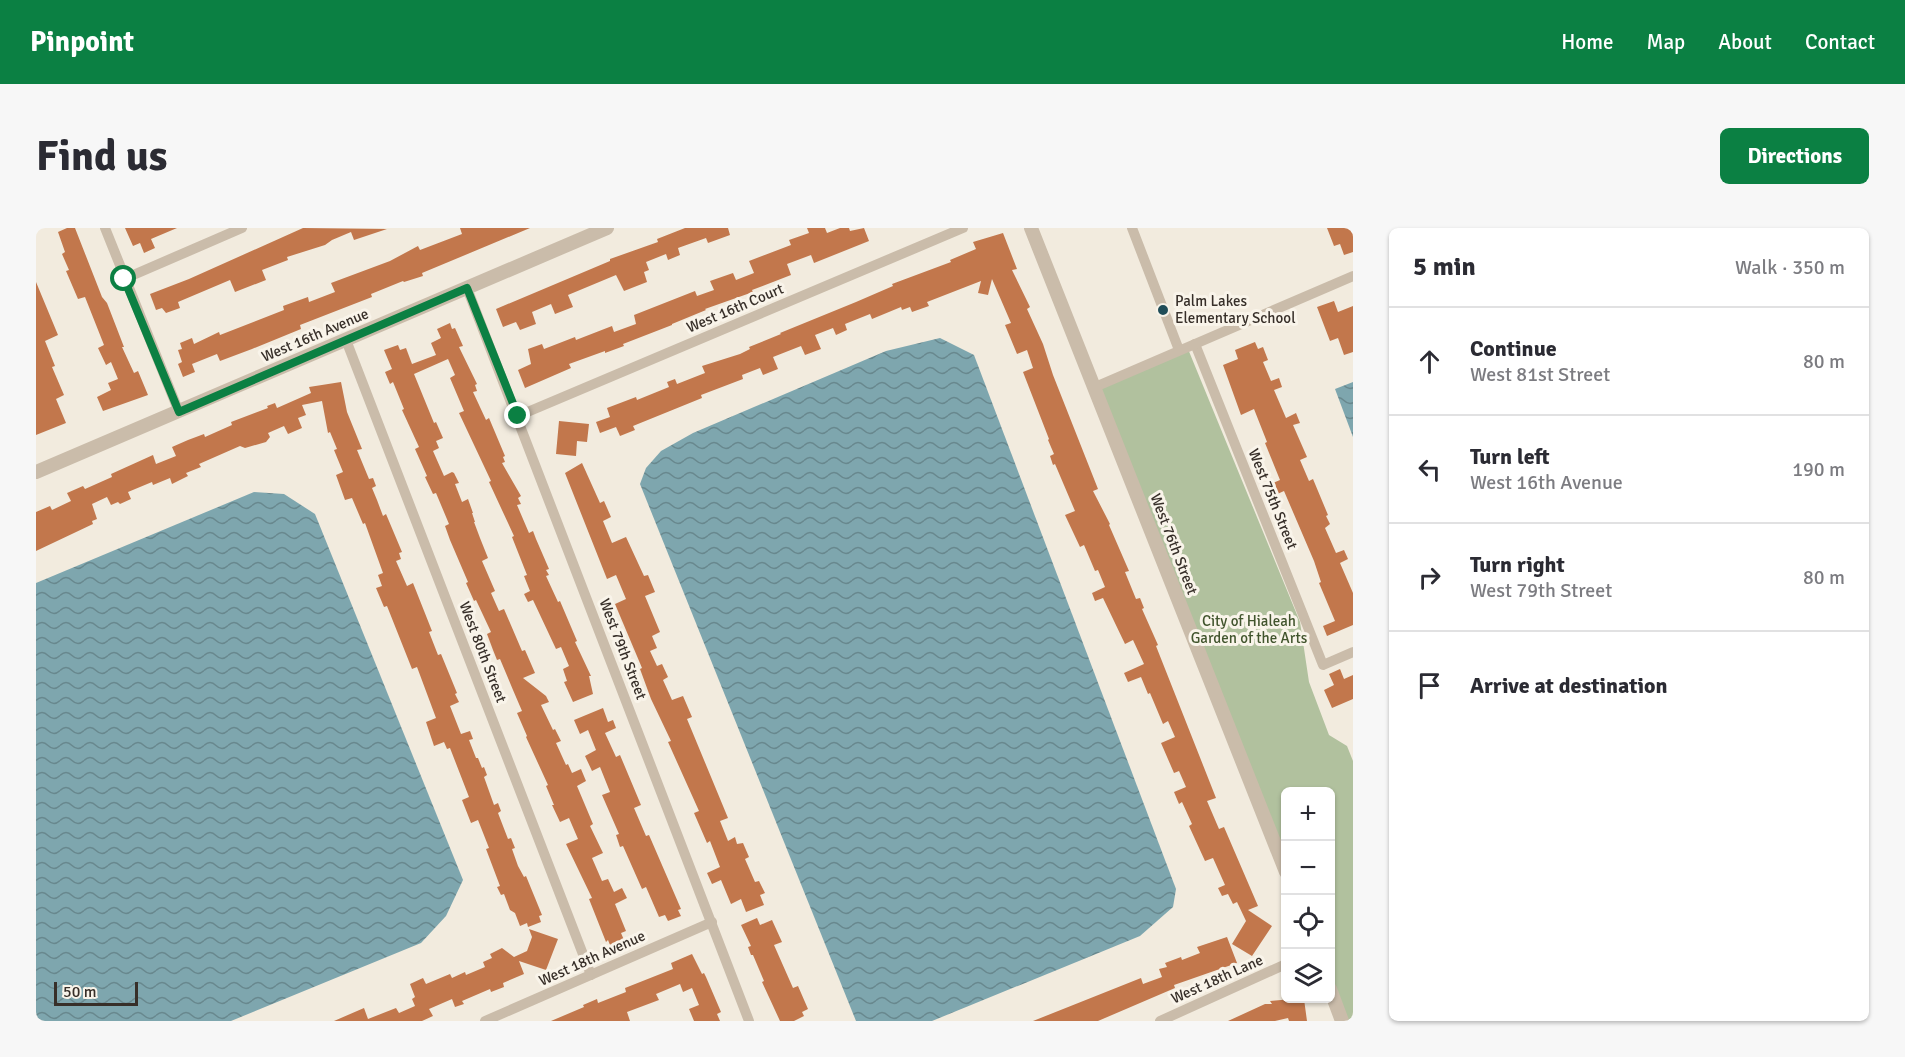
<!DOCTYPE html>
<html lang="en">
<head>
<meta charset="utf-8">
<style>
	:root { --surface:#fff; --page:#f7f7f7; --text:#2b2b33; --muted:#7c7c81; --line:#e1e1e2; --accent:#0b8043 }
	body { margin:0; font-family:Signika,sans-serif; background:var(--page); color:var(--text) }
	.controls { position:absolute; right:18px; bottom:18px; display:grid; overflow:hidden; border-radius:9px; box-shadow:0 2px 4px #0004 }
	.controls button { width:54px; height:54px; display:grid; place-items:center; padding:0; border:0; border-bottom:2px solid var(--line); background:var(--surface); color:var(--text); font:30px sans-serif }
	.scale { position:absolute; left:18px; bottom:15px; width:84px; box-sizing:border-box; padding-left:6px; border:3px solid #372f29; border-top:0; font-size:16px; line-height:21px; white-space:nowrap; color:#372f29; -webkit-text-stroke:4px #f9f4ea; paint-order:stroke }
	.stop { position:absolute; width:18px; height:18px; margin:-14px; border:4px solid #0b8043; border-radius:50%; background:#fff }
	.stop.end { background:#0b8043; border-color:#fff; box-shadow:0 2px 6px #0008 }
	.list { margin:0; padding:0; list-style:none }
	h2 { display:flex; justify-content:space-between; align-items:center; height:78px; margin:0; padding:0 24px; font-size:26px }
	h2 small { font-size:20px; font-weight:400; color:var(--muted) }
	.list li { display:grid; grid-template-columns:39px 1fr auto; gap:18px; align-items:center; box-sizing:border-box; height:108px; padding:0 24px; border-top:2px solid var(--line) }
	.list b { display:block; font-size:22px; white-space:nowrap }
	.list p { margin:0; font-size:20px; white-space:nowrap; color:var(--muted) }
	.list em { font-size:20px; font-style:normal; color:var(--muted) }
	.icon { flex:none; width:33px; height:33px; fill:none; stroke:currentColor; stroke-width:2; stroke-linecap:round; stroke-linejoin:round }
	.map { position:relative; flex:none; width:1317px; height:793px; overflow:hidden; border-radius:9px }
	header { display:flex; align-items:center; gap:36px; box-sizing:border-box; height:84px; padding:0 30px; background:var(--accent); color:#fff }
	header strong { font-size:28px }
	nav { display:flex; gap:33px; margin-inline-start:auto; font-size:21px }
	.intro { display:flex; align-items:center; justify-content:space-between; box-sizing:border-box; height:144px; padding:0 36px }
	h1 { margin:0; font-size:42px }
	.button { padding:15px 27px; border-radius:9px; background:var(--accent); color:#fff; font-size:21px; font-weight:700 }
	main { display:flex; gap:36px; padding:0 36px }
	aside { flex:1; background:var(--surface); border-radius:9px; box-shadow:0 2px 4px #0004 }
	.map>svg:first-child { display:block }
	.park { fill:#b1c19e }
	.water { fill:url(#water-waves) }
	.building { fill:#c2774c }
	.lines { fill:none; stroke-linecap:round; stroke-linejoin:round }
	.minor { stroke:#cabcaa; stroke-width:10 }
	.tertiary { stroke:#cabcaa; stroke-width:14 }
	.route { stroke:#0b8043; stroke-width:8 }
	.poi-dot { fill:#204d58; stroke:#f9f4ea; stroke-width:2 }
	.labels { text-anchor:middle; stroke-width:6; stroke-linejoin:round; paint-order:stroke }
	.poi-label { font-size:15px; fill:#372f29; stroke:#f9f4ea; text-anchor:start }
	.street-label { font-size:15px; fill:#372f29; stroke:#f9f4ea }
	.park-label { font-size:15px; fill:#42552e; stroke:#f9f4ea }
</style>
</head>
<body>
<header>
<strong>Pinpoint</strong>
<nav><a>Home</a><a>Map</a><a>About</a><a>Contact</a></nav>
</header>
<div class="intro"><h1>Find us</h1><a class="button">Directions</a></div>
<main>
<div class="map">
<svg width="1317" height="793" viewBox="0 0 1317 793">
	<defs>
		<pattern id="water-waves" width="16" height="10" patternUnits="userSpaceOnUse" patternTransform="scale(1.5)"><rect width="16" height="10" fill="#7ea6ae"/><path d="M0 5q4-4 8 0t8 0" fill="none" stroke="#68888e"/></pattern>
	</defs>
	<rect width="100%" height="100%" fill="#f2ebde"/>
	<path class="park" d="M1152,121L1264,394L1273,454L1293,507L1311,518L1317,533V793H1311L1295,750L1294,564H1250L1249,631L1063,157Z"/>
	<g class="water">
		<path d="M904,110L938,127L1140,661L1137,679L1104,708L896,793H820L604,256L610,240L625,223L657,205L850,123Z"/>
		<path d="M1317,154V209L1299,161Z"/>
		<path d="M218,264L248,266L279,286L427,652L410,688L385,715L195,793H0V355Z"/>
	</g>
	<g class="building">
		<path d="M31,0H39L66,69L71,75L88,119H86L98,145L102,143L112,167L67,183L61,169L75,162L72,155L82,151L75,134L70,137L62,120L68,117L49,69L42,71L30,43L33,42L26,26L29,24L22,4Z"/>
		<path d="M89,0H141L115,11L119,20L108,25L104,15L97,18Z"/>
		<path d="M267,0L351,1L318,12L315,4L296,12L289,17L251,29L252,32L226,42L230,52L199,64L194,52L142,74L144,80L130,85L126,80L120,82L114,66L153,51Z"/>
		<path d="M424,0H494L386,45L387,48L368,54L367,53L335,66L336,69L264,97L265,101L216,121L184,133L181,126L156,136L159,144L147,149L142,136L146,134L142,122L146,121L144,115L156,110L158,116L183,104L184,107L248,82L247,78L272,69L273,74L299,64L295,55L354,33L382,18L384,22L426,6Z"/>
		<path d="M649,0H692L694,7L672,15L670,10L642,20L644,27L632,32L630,26L610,34L613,42L608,44L611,54L588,63L580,47L532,67L537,79L519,86L515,76L496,84L500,96L484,102L480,94L467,99L460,81L574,33V31L622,14L621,11Z"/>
		<path d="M771,0H789L791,5L804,0H813L814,3L828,0L833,13L778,35L775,27L751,36L755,47L716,62L717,64L669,81L670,82L636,96V97L587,116L588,118L569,125V123L533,136L535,140L489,160L482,142L495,136L492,121L506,116L508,121L539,109L540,112L576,98L578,104L600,96L598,87L659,63L661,68L678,62L674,53L697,45L700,52L718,45L713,33L755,17L753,12L773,5Z"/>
		<path d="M1291,0H1317V24L1308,27L1304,16L1298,18Z"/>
		<path d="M967,5L981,41L976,42L994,79L991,81L1007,116L1017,147L1062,261L1057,263L1074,296L1073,297L1093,343L1089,344L1100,371L1104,370L1108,380L1106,381L1122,417L1120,418L1180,570L1171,573L1183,601L1188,599L1222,678L1212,682L1236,698L1216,728L1196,716L1210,693L1201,674L1197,676L1192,666L1186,668L1182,660L1189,657L1177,630L1169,633L1153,598L1156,596L1146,574L1143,576L1138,564L1150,559L1143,543L1138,545L1125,515L1139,509L1132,493L1127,496L1114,465L1112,466L1105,449L1092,454L1088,445L1108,436L1097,412L1089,416L1067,370L1059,373L1056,365L1069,359L1062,342L1059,343L1048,317L1044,319L1029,287L1039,283L1019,236L1017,237L1014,228L1018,226L1012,212L1013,211L987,144L997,140L991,122L981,126L969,97L975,95L956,51L952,67L942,65L945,53L891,74L893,78L876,84L874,79L866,82L865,79L836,91L834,86L809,96L811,102L800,107L797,100L779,107L785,121L769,127L765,118L737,129L742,141L727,147L724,140L706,147L707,151L665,167L666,170L597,198L599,202L584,208L580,199L564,205L560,194L574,189L571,180L600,169L601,172L633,159L631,154L639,151L641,156L669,145L666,138L704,126L714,121L713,119L745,106L744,105L820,74L857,58L856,56L915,34L914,32L940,21L937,14Z"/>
		<path d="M0,54L22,107L9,113L19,138L16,139L28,167L20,171L30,195L0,207Z"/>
		<path d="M1298,73L1302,84L1317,78V124L1308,127L1302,110L1294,113L1281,79Z"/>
		<path d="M414,95L416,101L419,100L427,118L423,119L441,156L439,157L441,163L437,164L450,192L453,190L469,228L467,229L469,234L466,235L485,268L482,270L485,276L481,277L493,305L497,303L500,311L513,341L510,342L513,347L510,348L522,374L524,373L541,413L539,414L555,448H553L557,466L537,474L528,454L531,453L527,441L533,438L525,419L520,421L497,372L492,374L488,366L494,363L488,348L491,347L476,309L478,308L453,254L455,253L423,185L428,183L414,150L419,147L412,131L378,146L398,195L400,194L407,210L400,213L403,220L397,223L408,248L416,244L418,245L423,255L419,256L426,274L432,271L437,285H436L439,294H438L444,310L452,330L446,333L459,363L455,365L463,383L468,381L486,423L489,422L499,445L487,450L510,468L513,474L505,477L517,502L519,501L525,513L520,515L530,537L532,536L536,545L545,541L550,553L541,558L557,596L554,598L567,625L556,630L566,653L572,651L578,664L586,660L591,670L579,676L590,703L585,705L588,712L574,717L572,712L570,714L553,671L556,670L530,616L542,611L533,590L524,594L516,577H518L510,558L512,557L490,509L491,508L481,485L486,483L477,462L464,431L461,432L457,422L451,406L455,404L440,372L438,373L430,355L432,354L414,312L409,298L413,296L400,265L397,266L389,249L391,248L379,221L383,219L366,182L368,181L357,154L354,156L349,144L356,141L348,122L362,117L364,122L370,120L376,136L400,127L395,115L405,110L401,101Z"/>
		<path d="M1219,114L1222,121L1227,119L1232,132L1227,134L1235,153L1243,150L1246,159L1238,162L1250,190L1260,185L1264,195L1257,197L1271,229L1264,232L1273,253L1277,251L1292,287L1290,288L1294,296L1289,300L1300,325L1308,322L1312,331L1304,335L1317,365V397L1291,408L1287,398L1299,393L1283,355L1285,354L1278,333L1248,263L1237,268L1232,257L1244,252L1229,215L1231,214L1218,181L1205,187L1187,137L1202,131L1199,122Z"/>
		<path d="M305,154L311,184L326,221L321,222L333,251L337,250L340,258L336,260L341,272L347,288L350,286L366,324L363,325L365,331L360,333L371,358L377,355L396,403L393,404L402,427L405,426L421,465L419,466L423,474L414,478L425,506L434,503L437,511L433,512L440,530H442L446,540L448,539L451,547L448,549L458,577L462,575L465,583L462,585L472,611L475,610L479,620L476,621L482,638L488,649L490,648L506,687L503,688L505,694L492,699L491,695L484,698L479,685L474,682L468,666L465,667L461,659L464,658L450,621L453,620L442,592L435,595L426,572L433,569L414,520L411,521L408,514L398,518L390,494L400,490L381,439L376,441L351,378L348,379L340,360L346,358L342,347L347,345L329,295L327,296L316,270L309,272L300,247L307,244L298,222L301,221L294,204L292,205L286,173L266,177L270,187L262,190L266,200L252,206L248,198L232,205L234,209L230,214L209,220L204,218L163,236L165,239L150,245L152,248L136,256L134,250L117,257L116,254L92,264L95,271L84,276L82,274L75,277L71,269L56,276L61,291L56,293L57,296L0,323V284L14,278L16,282L35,273L31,265L47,258L49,261L76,249L75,246L117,227L120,236L140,228L136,219L152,212L168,206L169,209L196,197L195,194L232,180L231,178L239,175L241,180L275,165L273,159Z"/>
		<path d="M523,193L553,196L551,214L541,213L540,228L520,226Z"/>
		<path d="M546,235L564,275L568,273L575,289L567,293L576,315L590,309L608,348L612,347L619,364L609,368L624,404L616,408L621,420L614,423L621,438L626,436L632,449L627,452L636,472L647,468L656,489L651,491L692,590L684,593L692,613L699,609L701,616L707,615L713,629L709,631L719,654L723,653L729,665L724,667L728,677L710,684L705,671L695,676L685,652L676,656L671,645L684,639L674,613L671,615L658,585L663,583L632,514L635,513L615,471L604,441L606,440L579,376L590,371L580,347L571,351L529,245Z"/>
		<path d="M1304,441L1308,451L1317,447V471L1296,480L1288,462L1298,457L1293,446Z"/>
		<path d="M567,480L572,494L577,492L580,500L569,505L580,529L584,527L605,577L598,580L610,608L613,607L645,681L642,682L645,688L632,693L629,687L623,689L610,659L606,661L587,618L584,619L580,607L583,606L566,567L574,564L564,539L556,543L549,528L560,522L552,502L544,506L538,492Z"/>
		<path d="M721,690L724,697L736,692L746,714L738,717L757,760L762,758L772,781L766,784L768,788L758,793H744L726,754L728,753L717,727H715L712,719L715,718L705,697Z"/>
		<path d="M493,701L522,711L510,742L483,733L488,746L467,755L468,759L455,764L454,761L426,773L428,776L419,779L416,771L393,781L397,788L386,793H298L328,780L332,791L360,780L363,785L379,778L376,771L379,769L374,756L387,750L390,756L414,746L416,750L429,744L430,747L449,739L447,734L456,730L454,726L466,720L478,729L491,723L496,709Z"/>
		<path d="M1191,709L1201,735L1138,757L1139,760L1062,793H997L1105,750L1107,756L1126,749L1123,741L1131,739L1129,735L1145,729L1146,732L1164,725L1161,719Z"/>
		<path d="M656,726L666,746L668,745L670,749L685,784L681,786L684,793H658L653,781L663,777L656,760L647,764L644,756L620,766L623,772L591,784L594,793H515L548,779L547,777L561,771L562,775L590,764L589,760L637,741L635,735Z"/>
		<path d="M1256,771H1268L1271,793H1253L1252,790L1239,793H1192L1229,776H1236L1234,773Z"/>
	</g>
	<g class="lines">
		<g class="minor">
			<path d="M69,0L143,184"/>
			<path d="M1096,0L1143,122"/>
			<path d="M88,51L206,0"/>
			<path d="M431,60L713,793"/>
			<path d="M310,112L555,747"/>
			<path d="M1159,116L1287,437L1317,424"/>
			<path d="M1059,159L1317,48"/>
			<path d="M482,188L927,0"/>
			<path d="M449,793L676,694"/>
			<path d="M1124,793L1250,736"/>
		</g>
		<g class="tertiary">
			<path d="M995,0L1250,644"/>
			<path d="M0,244L571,0"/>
			<path d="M1294,761L1306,793"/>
		</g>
	</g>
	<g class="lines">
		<path class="route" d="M88,51L143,184L431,60L482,188"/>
	</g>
	<circle class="poi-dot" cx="1127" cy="82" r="6"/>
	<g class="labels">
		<g class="poi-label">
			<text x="1139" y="78">Palm Lakes<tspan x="1139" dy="17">Elementary School</tspan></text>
		</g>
		<g class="street-label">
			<text transform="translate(699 80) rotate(-23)" y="5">West 16th Court</text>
			<text transform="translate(279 107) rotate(-23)" y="5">West 16th Avenue</text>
			<text transform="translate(1237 271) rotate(68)" y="5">West 75th Street</text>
			<text transform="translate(1138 316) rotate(69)" y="5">West 76th Street</text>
			<text transform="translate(587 421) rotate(69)" y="5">West 79th Street</text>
			<text transform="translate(447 424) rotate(69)" y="5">West 80th Street</text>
			<text transform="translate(556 730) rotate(-24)" y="5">West 18th Avenue</text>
			<text transform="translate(1181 751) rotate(-24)" y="5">West 18th Lane</text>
		</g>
		<g class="park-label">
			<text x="1213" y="398">City of Hialeah<tspan x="1213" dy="17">Garden of the Arts</tspan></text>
		</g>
	</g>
</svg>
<div class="controls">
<button>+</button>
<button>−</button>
<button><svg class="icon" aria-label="locate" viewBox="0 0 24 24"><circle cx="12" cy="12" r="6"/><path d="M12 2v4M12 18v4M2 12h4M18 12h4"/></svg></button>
<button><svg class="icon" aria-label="layers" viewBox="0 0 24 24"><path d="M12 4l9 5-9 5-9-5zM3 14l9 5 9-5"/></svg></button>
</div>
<div class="scale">50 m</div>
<div class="stop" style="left:88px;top:51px"></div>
<div class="stop end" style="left:482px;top:188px"></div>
</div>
<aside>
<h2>5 min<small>Walk · 350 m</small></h2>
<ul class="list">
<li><svg class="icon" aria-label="ahead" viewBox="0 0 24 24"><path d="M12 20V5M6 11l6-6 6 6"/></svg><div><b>Continue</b><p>West 81st Street</p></div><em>80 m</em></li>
<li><svg class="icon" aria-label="left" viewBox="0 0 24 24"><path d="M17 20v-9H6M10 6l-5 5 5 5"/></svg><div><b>Turn left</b><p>West 16th Avenue</p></div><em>190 m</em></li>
<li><svg class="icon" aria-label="right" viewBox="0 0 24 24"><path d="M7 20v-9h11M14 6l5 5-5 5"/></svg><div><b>Turn right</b><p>West 79th Street</p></div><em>80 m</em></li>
<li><svg class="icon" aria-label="arrive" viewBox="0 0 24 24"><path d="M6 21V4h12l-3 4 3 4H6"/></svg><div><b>Arrive at destination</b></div></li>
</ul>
</aside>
</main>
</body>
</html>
